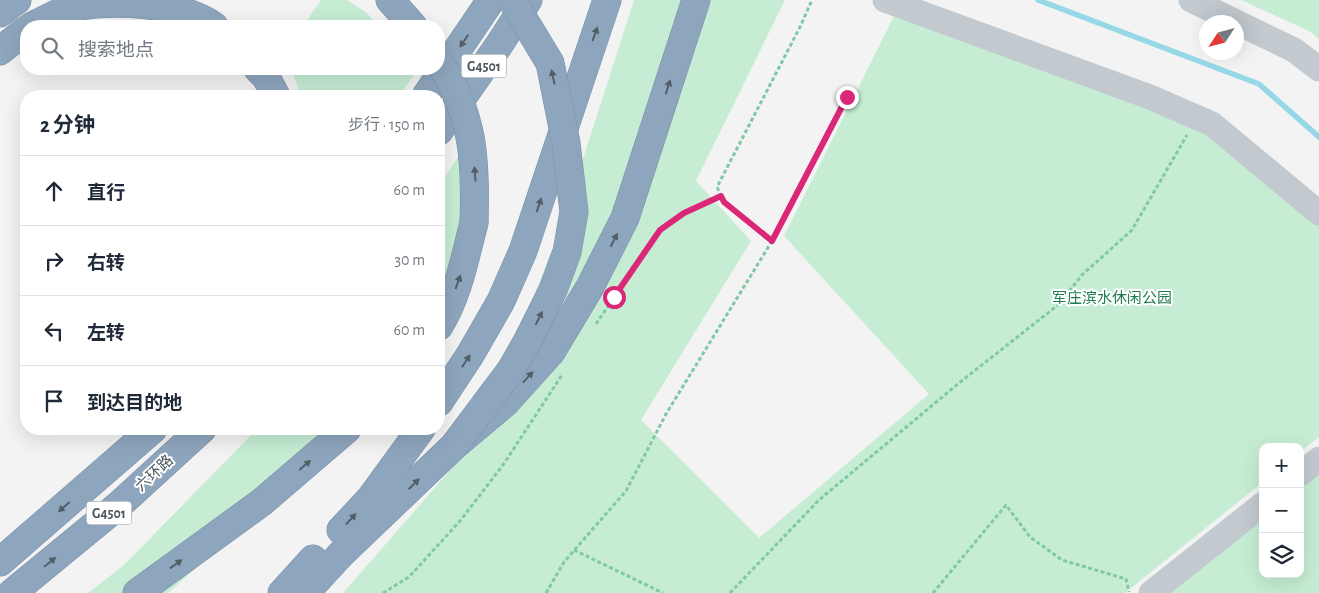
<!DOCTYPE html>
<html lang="zh">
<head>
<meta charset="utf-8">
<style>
	:root { --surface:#fff; --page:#f2f2f3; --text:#1f2937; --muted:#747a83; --line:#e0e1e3 }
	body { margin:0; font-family:"Alegreya Sans","Noto Sans SC",sans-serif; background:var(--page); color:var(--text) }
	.controls { position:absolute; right:15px; bottom:15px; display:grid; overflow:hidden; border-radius:10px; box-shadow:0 5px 20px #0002 }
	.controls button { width:45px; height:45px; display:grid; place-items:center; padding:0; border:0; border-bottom:1px solid var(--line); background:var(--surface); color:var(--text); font:25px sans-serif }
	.compass { position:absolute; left:1199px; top:15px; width:45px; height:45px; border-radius:50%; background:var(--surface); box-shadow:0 5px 20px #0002; rotate:234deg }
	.stop { position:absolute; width:15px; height:15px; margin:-11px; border:4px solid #db2777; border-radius:50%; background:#fff }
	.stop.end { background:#db2777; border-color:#fff; box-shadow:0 1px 5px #0008 }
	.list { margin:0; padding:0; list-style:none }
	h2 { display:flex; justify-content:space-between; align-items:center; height:65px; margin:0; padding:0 20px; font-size:21px }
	h2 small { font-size:16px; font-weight:400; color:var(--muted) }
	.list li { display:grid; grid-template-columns:32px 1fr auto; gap:15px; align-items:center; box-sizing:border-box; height:70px; padding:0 20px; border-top:1px solid var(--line) }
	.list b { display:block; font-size:19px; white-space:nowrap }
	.list em { font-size:16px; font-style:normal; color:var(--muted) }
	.icon { flex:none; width:28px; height:28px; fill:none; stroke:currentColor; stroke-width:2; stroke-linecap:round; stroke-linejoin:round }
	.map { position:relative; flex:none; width:1319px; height:593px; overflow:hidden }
	.search { position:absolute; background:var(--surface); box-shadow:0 5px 20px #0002; left:20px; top:20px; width:425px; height:55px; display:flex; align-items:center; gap:12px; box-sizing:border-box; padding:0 18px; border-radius:20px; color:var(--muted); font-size:19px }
	.panel { position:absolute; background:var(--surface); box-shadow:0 5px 20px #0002; left:20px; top:90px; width:425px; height:345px; border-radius:20px }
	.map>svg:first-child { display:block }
	.green { fill:#c6edd4 }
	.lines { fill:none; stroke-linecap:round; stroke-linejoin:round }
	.stream { stroke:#96d8e7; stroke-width:5.5 }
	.highway-casing { stroke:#7a91a9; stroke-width:29 }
	.path { stroke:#80c9a3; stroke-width:3; stroke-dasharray:4 2.5; stroke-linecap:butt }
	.minor { stroke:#c2cad0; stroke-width:25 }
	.highway { stroke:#8ea6bd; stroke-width:28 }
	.highway-bridge-casing { stroke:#7a91a9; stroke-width:29; stroke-linecap:butt }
	.highway-bridge { stroke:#8ea6bd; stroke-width:28 }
	.oneway { fill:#525e68 }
	.route { stroke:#db2777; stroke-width:6 }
	.labels { text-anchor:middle; stroke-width:4; stroke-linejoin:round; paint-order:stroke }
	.shield { fill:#fff; stroke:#81898f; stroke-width:1 }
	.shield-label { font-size:14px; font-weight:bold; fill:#4b565f }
	.park-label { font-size:15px; fill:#1f7d4c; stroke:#fff }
	.street-label { font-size:15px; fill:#4b565f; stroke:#fff }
</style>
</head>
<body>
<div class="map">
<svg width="1319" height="593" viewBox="0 0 1319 593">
	<rect width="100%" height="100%" fill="#f4f3f3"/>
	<g class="green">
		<path d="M321,0H347L367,13L378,26H303Z"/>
		<path d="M634,0H785L696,181L751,241L641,420L759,538L929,394L784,236L901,2L1210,111L1319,201V437L1300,452V447H1263V482L1125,593H343L479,437L562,224Z"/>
		<path d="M1241,0H1319V39L1309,31Z"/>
		<path d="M291,69H409L413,76L400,96H301Z"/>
		<path d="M458,157L467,172L474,239L439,338V186Z"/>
		<path d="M257,429H352L168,593H88L124,565Z"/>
		<path d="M1319,474V593H1169L1263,519V574H1300V489Z"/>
	</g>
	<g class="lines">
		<path class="stream" d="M1038,0L1259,84L1319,137"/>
		<g class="highway-casing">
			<g id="highway">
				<path d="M390,0L413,26"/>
				<path d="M0,13L17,0"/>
				<path d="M32,26C45,20 60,11 74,7C114,0 180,2 214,26"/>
				<path d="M0,51L26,30"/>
				<path d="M258,69L266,77L276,96"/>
				<path d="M426,96L491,0"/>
				<path d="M439,131L499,45L528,0"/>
				<path d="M439,326C458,296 465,257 474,223"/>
				<path d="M439,402L470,355L501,301L523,251L607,0"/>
				<path d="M341,530L370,499L421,429"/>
				<path d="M0,562L153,429"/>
				<path d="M12,593L119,505L202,429"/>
				<path d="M137,593L262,502L347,429"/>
				<path d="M282,593L313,559"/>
				<path d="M305,593L342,553L454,446L505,403L551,352L590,287L625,218L696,0"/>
			</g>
		</g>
		<g class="path">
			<path d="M772,241L847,97"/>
			<path d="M596,324L660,230L684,213L721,196"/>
			<path d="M574,550L663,593"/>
			<path d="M383,593L409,577L460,521L503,465L562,375"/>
			<path d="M546,593L564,562L626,491L666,414L772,241L724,202L717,187L800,27L812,0"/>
			<path d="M730,593L819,500L959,383L1058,305L1082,275L1132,230L1187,135"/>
			<path d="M933,593L1006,505L1030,537L1062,560L1126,579L1129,592"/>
		</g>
		<g class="minor">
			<path d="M885,0L1150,97L1212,124L1319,213"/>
			<path d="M1191,0L1294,50L1319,69"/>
			<path d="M1300,474L1319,459"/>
			<path d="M1151,593L1263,504"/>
		</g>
		<use href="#highway" class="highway"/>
		<g class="highway-bridge-casing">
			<g id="highway-bridge">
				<path d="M439,62C474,115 476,161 474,223"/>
				<path d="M454,446L511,370L527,342L553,290L567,252L574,212L566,143L550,63L512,0"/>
			</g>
		</g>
		<use href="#highway-bridge" class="highway-bridge"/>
	</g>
	<defs><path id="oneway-solid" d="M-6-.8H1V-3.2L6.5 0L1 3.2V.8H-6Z" transform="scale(1.25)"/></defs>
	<g class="oneway">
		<use href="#oneway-solid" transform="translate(595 34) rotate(-70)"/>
		<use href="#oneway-solid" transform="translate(464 41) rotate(124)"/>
		<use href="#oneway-solid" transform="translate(553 77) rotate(-102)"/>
		<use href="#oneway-solid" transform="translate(668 87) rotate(-72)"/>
		<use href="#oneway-solid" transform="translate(475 174) rotate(-94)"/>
		<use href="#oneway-solid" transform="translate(539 205) rotate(-71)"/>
		<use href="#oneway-solid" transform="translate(614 240) rotate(-63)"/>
		<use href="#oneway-solid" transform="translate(458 282) rotate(-70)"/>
		<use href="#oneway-solid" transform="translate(539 318) rotate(-63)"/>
		<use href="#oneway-solid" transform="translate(466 361) rotate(-57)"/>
		<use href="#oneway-solid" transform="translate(528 377) rotate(-48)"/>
		<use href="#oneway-solid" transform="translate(305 465) rotate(-41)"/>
		<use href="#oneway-solid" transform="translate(414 484) rotate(-44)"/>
		<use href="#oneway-solid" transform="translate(64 507) rotate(139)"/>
		<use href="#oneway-solid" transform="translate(351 519) rotate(-47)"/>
		<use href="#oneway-solid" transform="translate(50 562) rotate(-39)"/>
		<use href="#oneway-solid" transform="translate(176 564) rotate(-36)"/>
	</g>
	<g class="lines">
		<path class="route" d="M614,297L660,230L684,213L721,196L724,202L772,241L847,97"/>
	</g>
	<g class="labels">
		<g class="shield">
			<rect x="461.5" y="54.5" width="45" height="23" rx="4"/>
			<rect x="86.5" y="501.5" width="45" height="23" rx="4"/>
		</g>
		<g class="shield-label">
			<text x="484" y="71">G4501</text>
			<text x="109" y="518">G4501</text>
		</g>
		<g class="park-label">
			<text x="1112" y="303">军庄滨水休闲公园</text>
		</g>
		<g class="street-label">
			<text transform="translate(154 473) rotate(-43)" y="5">六环路</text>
		</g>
	</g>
</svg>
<div class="controls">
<button>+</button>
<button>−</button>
<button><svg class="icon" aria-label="layers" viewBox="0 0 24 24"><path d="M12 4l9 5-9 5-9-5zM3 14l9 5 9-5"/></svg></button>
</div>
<svg class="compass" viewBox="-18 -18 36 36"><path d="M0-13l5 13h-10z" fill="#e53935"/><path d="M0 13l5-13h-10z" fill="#747a83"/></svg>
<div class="stop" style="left:614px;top:297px"></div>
<div class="stop end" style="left:847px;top:97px"></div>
<div class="search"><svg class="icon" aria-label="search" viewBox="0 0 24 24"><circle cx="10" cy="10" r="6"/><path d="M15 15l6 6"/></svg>搜索地点</div>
<section class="panel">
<h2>2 分钟<small>步行 · 150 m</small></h2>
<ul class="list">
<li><svg class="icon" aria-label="ahead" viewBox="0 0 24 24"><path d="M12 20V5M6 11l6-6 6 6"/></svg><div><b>直行</b></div><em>60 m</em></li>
<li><svg class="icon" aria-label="right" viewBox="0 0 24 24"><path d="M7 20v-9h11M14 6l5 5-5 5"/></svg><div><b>右转</b></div><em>30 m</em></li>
<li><svg class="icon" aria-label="left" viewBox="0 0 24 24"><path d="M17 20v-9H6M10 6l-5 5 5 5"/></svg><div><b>左转</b></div><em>60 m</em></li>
<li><svg class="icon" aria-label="arrive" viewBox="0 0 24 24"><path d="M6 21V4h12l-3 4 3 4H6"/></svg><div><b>到达目的地</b></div></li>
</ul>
</section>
</div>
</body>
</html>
